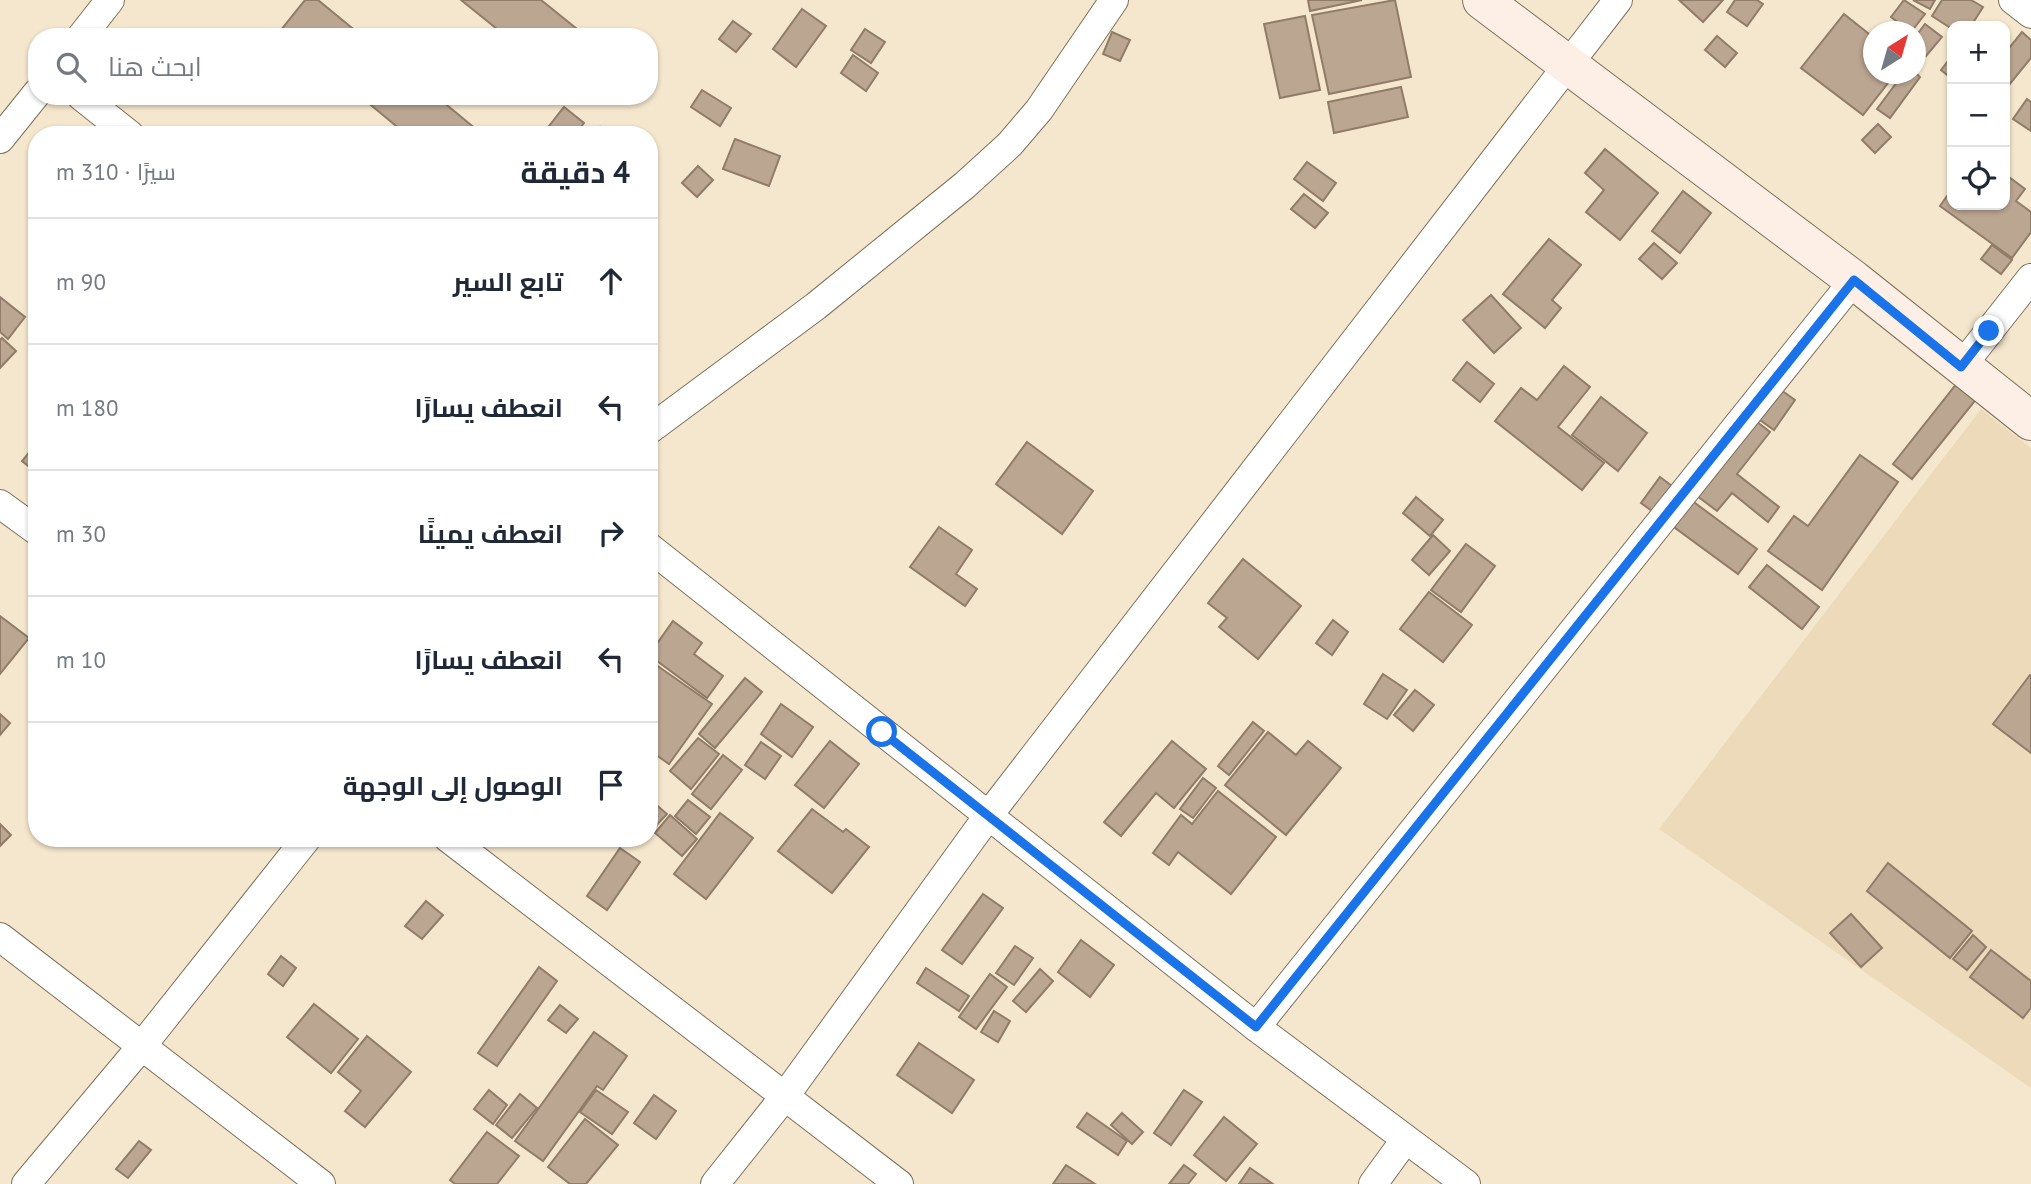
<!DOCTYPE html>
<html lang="ar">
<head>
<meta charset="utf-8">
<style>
	:root { --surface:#fff; --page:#f2f2f3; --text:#1f2937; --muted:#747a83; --line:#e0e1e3 }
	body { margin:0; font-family:"PT Sans",Cairo,sans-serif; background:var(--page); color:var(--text); direction:rtl }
	.controls { position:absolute; right:21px; top:21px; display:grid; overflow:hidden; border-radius:14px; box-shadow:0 2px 5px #0004 }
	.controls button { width:63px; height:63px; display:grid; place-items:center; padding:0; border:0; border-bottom:2px solid var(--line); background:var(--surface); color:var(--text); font:35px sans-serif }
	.compass { position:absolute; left:1863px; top:21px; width:63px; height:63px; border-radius:50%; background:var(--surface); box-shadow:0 2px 5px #0004; rotate:37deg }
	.stop { position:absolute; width:21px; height:21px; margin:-16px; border:5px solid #1a73e8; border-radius:50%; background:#fff }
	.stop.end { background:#1a73e8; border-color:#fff; box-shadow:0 2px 7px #0008 }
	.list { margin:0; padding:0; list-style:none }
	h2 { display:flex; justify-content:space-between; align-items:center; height:91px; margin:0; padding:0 28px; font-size:30px }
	h2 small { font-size:23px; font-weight:400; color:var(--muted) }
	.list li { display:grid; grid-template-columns:46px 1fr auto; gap:21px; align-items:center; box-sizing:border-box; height:126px; padding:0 28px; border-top:2px solid var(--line) }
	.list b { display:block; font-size:26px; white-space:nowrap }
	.list em { font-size:23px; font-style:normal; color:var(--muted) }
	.icon { flex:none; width:38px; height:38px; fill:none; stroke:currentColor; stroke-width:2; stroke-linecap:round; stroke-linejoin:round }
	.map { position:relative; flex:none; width:2031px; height:1184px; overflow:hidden; direction:ltr }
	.search { position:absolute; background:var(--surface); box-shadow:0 2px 5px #0004; left:28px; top:28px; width:630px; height:77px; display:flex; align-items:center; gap:18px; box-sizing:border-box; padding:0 24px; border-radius:28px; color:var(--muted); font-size:26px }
	.panel { position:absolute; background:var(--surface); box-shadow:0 2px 5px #0004; left:28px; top:126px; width:630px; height:721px; border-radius:28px; direction:rtl }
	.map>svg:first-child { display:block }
	.built { fill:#ecdabb }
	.building { fill:#bba692; stroke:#907c69; stroke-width:2 }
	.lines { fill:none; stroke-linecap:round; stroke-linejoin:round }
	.minor-casing { stroke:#7e725b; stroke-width:30 }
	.secondary-casing { stroke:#7e725b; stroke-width:40 }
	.minor { stroke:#fff; stroke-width:28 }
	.secondary { stroke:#fdefe6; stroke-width:38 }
	.route { stroke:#1a73e8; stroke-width:9 }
</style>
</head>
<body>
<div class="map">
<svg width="2031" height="1184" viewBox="0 0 2031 1184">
	<rect width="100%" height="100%" fill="#f5e7cd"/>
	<path class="built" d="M1981,409L2031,448V1088L1659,829Z"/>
	<g class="building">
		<path d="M305,0H318L363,37H287L280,31Z"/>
		<path d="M461,0H541L587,37H507Z"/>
		<path d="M1308,0H1362L1310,11Z"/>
		<path d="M1395,0L1411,77L1329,94L1312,15Z"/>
		<path d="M1679,0H1723L1703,22Z"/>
		<path d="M1735,0H1757L1763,4L1747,26L1727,12Z"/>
		<path d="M1904,0L1925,14L1911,32L1891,17Z"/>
		<path d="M1913,0H1935L1930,9Z"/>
		<path d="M1942,0H1971L1983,7L1971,26H1952V29L1932,16Z"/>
		<path d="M802,9L826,26L796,67L773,49Z"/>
		<path d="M1844,14L1874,38V74H1895L1863,115L1801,68Z"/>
		<path d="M1305,16L1320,90L1280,98L1264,24Z"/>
		<path d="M733,21L751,34L736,52L719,39Z"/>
		<path d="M1925,24L1942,37L1926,56L1916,48V36Z"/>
		<path d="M865,29L885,42L871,63L851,50Z"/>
		<path d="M1112,32L1130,40L1120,61L1103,54Z"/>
		<path d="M2022,32L2031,40V58L2009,85L2005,81V53Z"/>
		<path d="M1717,36L1737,53L1725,67L1705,50Z"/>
		<path d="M853,55L878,73L866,91L841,73Z"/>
		<path d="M1952,56V79L1941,70Z"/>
		<path d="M1916,73L1920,77L1890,118L1877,109L1903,74Z"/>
		<path d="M1401,87L1408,117L1334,133L1328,102Z"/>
		<path d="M702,90L731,108L720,126L691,107Z"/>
		<path d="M360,96H436L483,135H407Z"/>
		<path d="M2027,99L2031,102V131L2013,119Z"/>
		<path d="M564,107L584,123L575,135H542Z"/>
		<path d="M1878,124L1891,137L1875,153L1862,140Z"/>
		<path d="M600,127L607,135H591Z"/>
		<path d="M735,139L780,156L769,186L723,169Z"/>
		<path d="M1605,149L1658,193L1620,240L1586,212L1604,190L1585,173Z"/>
		<path d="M1307,162L1336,183L1323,201L1294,179Z"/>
		<path d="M698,166L713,180L697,197L682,183Z"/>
		<path d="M2005,174L2025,189L2016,201L2031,212V232L2012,258L1940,206L1952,189V205H2005Z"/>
		<path d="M1683,191L1711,213L1680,253L1652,231Z"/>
		<path d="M1304,194L1328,213L1315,228L1291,209Z"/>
		<path d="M1549,239L1581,265L1552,300L1561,308L1545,328L1503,294Z"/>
		<path d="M1654,243L1677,263L1662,279L1639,259Z"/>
		<path d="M1992,245L2012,260L2001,274L1981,259Z"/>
		<path d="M1491,295L1521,328L1494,353L1463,320Z"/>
		<path d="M0,297L25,317L8,339L0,332Z"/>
		<path d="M2,338L16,351L0,368V340Z"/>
		<path d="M1467,362L1494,384L1480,402L1453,380Z"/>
		<path d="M1564,366L1590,387L1558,427L1604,463L1582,490L1495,421L1521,388L1537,400Z"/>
		<path d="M1760,375L1795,400L1774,430L1739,405Z"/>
		<path d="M1958,382L1978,397L1912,479L1893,464Z"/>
		<path d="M1601,397L1647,433L1618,471L1572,435Z"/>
		<path d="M1739,408L1770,432L1737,474L1779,507L1768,522L1732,493L1717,511L1680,483Z"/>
		<path d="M1027,442L1093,491L1062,534L996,484Z"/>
		<path d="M37,443V473L22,461Z"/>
		<path d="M1860,455L1898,482L1822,590L1768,551L1794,516L1808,526Z"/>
		<path d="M1660,477L1757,549L1738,574L1641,503Z"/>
		<path d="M1416,497L1443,520L1430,536L1403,513Z"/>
		<path d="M939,527L972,550L956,574L977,589L965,606L910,567Z"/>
		<path d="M1433,535L1450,551L1429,575L1412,560Z"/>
		<path d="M1466,544L1495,566L1461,612L1431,590Z"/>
		<path d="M1243,559L1301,606L1258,659L1219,627L1227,618L1208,603Z"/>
		<path d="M1767,565L1819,607L1802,629L1749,587Z"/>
		<path d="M1429,592L1472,625L1443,662L1400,629Z"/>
		<path d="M0,616L29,638L0,674Z"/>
		<path d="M1333,620L1348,632L1332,655L1316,643Z"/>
		<path d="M673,621L702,643L694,654L723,676L707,698L649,655Z"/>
		<path d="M649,660L712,704L669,764L649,750V723L652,719L649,717Z"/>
		<path d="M1383,674L1407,690L1387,719L1364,704Z"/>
		<path d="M2030,675L2031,676V753L1993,724Z"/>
		<path d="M745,678L762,692L715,748L699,734Z"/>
		<path d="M1415,690L1434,705L1413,731L1394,715Z"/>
		<path d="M781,704L813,727L792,757L761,734Z"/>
		<path d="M0,714L10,723L0,735Z"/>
		<path d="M1253,722L1264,731L1229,775L1218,766Z"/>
		<path d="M1268,732L1296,755L1308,741L1341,768L1286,835L1225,785Z"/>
		<path d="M698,738L719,754L691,789L670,771Z"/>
		<path d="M830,741L859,764L824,808L795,785Z"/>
		<path d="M1172,741L1206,769L1174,808L1156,793L1121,836L1104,822Z"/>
		<path d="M761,742L781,756L765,779L745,765Z"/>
		<path d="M723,755L742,770L711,809L692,794Z"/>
		<path d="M1203,778L1216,788L1193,818L1180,809Z"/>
		<path d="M1218,791L1276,837L1231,894L1178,852L1169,865L1153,853L1181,815L1192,824Z"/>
		<path d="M688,800L710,817L696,834L675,816Z"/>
		<path d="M653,802L667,814L653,829L649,826V806Z"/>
		<path d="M812,809L843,832L846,829L869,847L832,893L778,851Z"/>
		<path d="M720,813L753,838L706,899L674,874Z"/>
		<path d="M670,815L697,839L682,856L655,833Z"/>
		<path d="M0,824L11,835L0,846Z"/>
		<path d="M620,848L640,862L607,910L587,896Z"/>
		<path d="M1888,863L1972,931L1950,958L1867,891Z"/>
		<path d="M983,894L1003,908L962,964L942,950Z"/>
		<path d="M426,901L443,915L422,939L405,926Z"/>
		<path d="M1851,914L1882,948L1861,967L1830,933Z"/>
		<path d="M1973,935L1986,947L1967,970L1953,959Z"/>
		<path d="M1081,940L1114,965L1090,997L1058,972Z"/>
		<path d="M1015,946L1033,958L1014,985L996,973Z"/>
		<path d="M1991,950L2031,981V1008L2023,1018L1970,977Z"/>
		<path d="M281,956L296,968L283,986L268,974Z"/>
		<path d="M539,967L557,981L497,1066L478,1053Z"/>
		<path d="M926,968L969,996L959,1011L917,983Z"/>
		<path d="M1040,969L1053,981L1026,1012L1013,1001Z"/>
		<path d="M990,974L1007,987L976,1029L959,1017Z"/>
		<path d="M314,1004L358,1039L331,1073L287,1037Z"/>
		<path d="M560,1005L578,1019L566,1033L548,1020Z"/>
		<path d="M994,1011L1010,1021L998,1042L981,1032Z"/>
		<path d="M594,1032L627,1056L603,1090L597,1086L543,1161L515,1141Z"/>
		<path d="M367,1036L411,1072L365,1127L345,1111L361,1091L338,1072Z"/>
		<path d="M919,1043L974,1080L952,1113L897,1075Z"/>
		<path d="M489,1090L507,1105L493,1124L474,1109Z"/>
		<path d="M596,1090L628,1112L612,1134L580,1112Z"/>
		<path d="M1184,1090L1202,1102L1171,1145L1154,1133Z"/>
		<path d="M520,1094L537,1108L512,1138L496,1125Z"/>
		<path d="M654,1095L676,1111L656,1139L634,1123Z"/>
		<path d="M1087,1113L1127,1141L1118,1155L1077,1127Z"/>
		<path d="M1122,1113L1143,1132L1132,1144L1111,1125Z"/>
		<path d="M1224,1117L1257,1144L1226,1181L1194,1155Z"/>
		<path d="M585,1119L618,1145L586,1184H570L548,1167Z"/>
		<path d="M487,1132L519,1156L497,1184H455L450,1180Z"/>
		<path d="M139,1141L151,1150L128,1178L116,1169Z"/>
		<path d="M1066,1165L1095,1184H1053Z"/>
		<path d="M1184,1165L1196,1174L1188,1184H1169Z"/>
		<path d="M1250,1168L1273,1184H1239Z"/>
	</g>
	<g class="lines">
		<g class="minor-casing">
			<g id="minor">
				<path d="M2013,0L2031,14"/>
				<path d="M81,37L110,0"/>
				<path d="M81,96L130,135"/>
				<path d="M0,139L37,93"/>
				<path d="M1961,367L2031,278"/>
				<path d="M649,430L816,306L965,185L1010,144L1039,110L1114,0"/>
				<path d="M0,504L37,531"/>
				<path d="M649,547L1256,1027L1466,1184"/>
				<path d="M448,838L899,1184"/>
				<path d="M0,937L321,1184"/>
				<path d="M1256,1027L1854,280"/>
				<path d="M26,1184L141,1047L307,838"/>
				<path d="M715,1184L785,1096L988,816L1618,0"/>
				<path d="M1373,1184L1405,1140"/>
			</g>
		</g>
		<g class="secondary-casing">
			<path id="secondary" d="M1482,0L1854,280L2031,421"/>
		</g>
		<use href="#minor" class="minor"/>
		<use href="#secondary" class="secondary"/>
	</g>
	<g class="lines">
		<path class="route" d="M882,732L1256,1027L1854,280L1961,367L1989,331"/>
	</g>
</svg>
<div class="controls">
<button>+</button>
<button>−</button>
<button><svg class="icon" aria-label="locate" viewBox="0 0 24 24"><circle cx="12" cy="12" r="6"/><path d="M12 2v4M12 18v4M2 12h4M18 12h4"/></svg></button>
</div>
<svg class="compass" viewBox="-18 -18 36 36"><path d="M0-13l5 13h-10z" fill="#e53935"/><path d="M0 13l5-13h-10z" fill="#747a83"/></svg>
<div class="stop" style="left:882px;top:732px"></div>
<div class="stop end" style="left:1989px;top:331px"></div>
<div class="search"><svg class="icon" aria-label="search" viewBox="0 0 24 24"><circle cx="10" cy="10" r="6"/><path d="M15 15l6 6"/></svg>ابحث هنا</div>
<section class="panel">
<h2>4 دقيقة<small>سيرًا · 310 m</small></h2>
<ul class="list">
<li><svg class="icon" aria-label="ahead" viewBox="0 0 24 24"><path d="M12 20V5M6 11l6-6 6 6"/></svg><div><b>تابع السير</b></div><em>90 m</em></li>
<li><svg class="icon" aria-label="left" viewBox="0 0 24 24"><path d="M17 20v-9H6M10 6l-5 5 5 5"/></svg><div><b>انعطف يسارًا</b></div><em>180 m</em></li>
<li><svg class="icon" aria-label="right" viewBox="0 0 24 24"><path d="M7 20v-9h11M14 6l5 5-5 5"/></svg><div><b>انعطف يمينًا</b></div><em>30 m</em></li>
<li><svg class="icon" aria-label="left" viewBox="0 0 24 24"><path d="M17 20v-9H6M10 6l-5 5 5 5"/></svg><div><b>انعطف يسارًا</b></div><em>10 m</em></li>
<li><svg class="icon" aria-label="arrive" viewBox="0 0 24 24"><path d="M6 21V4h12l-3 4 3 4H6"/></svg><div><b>الوصول إلى الوجهة</b></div></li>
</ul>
</section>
</div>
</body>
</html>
